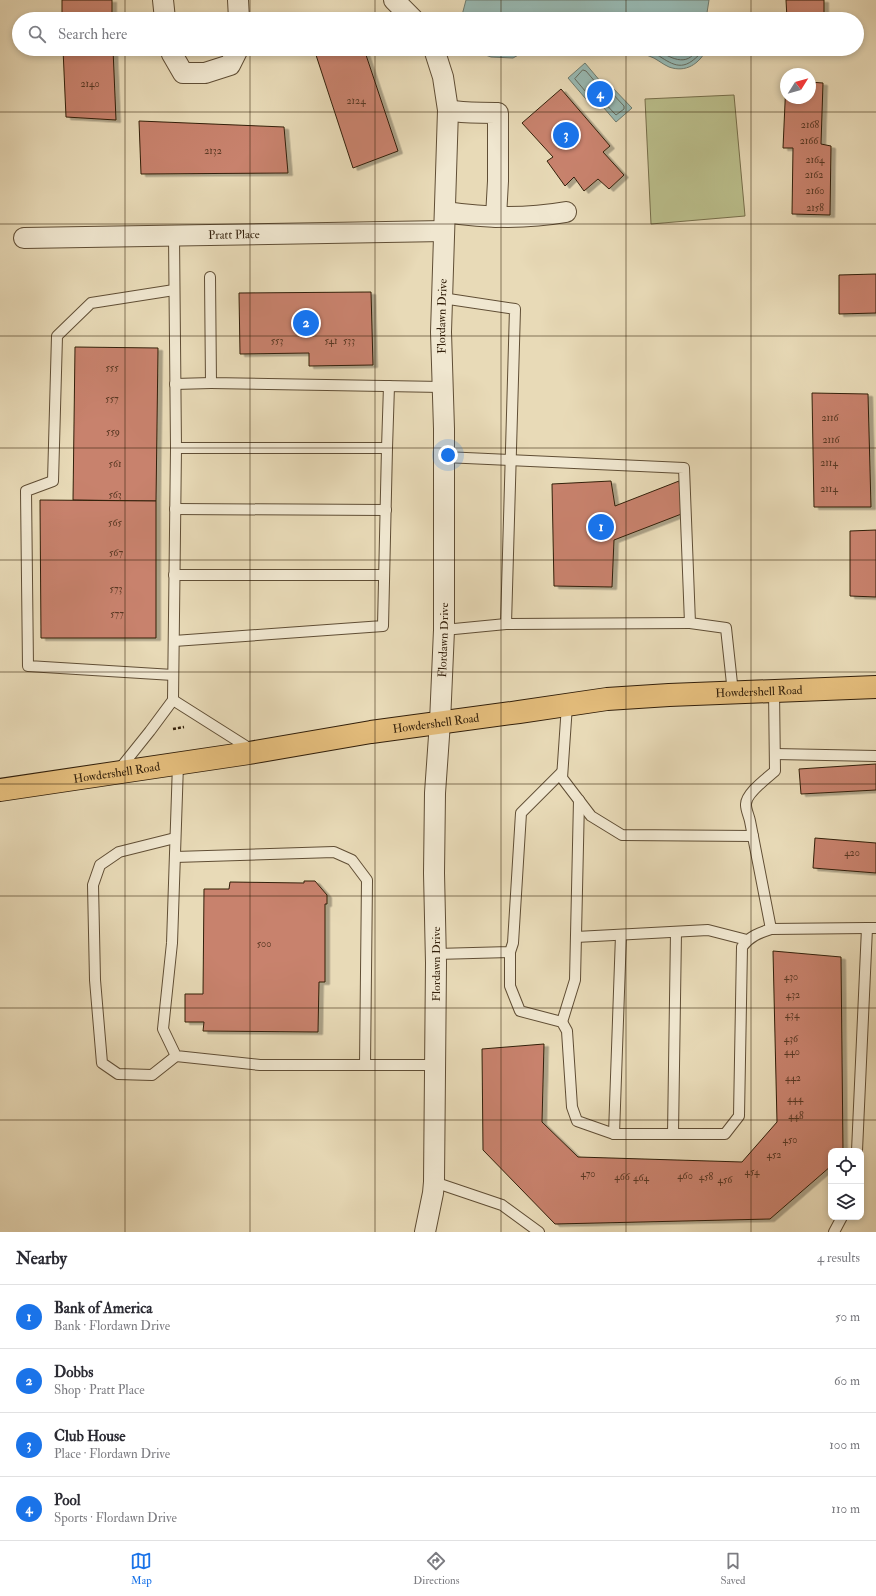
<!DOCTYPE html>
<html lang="en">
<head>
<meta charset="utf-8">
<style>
	:root { --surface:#fff; --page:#f7f7f7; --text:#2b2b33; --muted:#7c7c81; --line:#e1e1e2; --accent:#1a73e8 }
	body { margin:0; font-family:"IM FELL Double Pica",serif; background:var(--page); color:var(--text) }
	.controls { position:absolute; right:12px; bottom:12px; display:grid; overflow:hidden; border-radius:8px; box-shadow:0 2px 6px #0003 }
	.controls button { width:36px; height:36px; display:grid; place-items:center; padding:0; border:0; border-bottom:1px solid var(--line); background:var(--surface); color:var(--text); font:20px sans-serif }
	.compass { position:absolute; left:780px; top:68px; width:36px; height:36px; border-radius:50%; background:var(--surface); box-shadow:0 2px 6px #0003; rotate:53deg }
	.you { position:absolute; left:448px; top:455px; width:14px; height:14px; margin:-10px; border:3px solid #fff; border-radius:50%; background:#1a73e8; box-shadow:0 0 0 6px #1a73e833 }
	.badge { display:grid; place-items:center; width:26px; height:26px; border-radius:50%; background:var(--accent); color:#fff; font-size:13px; font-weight:700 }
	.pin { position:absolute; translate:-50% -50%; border:2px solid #fff; box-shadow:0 1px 4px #0006 }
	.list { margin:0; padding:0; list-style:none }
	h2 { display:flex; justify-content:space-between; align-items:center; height:52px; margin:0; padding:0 16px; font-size:17px }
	h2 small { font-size:13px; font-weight:400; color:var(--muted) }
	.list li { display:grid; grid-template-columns:26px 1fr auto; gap:12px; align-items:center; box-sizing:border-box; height:64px; padding:0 16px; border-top:1px solid var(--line) }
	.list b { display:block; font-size:15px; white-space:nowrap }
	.list p { margin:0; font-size:13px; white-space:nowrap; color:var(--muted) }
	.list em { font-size:13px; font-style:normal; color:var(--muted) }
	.icon { flex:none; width:22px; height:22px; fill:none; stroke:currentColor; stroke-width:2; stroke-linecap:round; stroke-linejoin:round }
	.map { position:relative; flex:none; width:876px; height:1232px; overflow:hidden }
	.search { position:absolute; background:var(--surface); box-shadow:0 2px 6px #0003; left:12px; right:12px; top:12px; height:44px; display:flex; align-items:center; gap:10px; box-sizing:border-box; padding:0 14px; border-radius:22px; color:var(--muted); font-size:15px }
	.sheet { height:308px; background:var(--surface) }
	nav { display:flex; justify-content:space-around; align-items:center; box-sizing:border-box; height:56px; border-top:1px solid var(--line); background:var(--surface); font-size:11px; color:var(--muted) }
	nav a { display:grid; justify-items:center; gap:2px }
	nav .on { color:var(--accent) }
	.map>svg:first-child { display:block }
	.green { fill:#babe8b; stroke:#766e4a }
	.water { fill:#98bab4; stroke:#6f7c70 }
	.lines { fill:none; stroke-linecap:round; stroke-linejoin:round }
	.shore { stroke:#656c5f; stroke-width:1 }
	.building { fill:#c8826d; stroke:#321f0a; filter:url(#shadow) }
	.service-casing { stroke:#604e35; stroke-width:12 }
	.minor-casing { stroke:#604e35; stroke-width:22 }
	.primary-casing { stroke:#321f0a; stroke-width:24 }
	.path { stroke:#321f0a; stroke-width:2.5; stroke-dasharray:3 2; stroke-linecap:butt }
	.service { stroke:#f0e7d0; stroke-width:10 }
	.minor { stroke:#f0e7d0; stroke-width:20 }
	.primary { stroke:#e4bd7c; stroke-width:22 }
	.grid { fill:none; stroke:#321f0a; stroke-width:1; stroke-opacity:0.55 }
	.labels { text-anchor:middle; stroke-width:3; stroke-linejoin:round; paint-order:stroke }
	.number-label { font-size:10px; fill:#583823 }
	.street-label { font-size:12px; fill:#321f0a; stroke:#f0e7d0 }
</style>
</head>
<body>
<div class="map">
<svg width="876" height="1232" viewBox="0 0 876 1232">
	<defs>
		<filter id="shadow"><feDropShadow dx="4.5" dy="2.5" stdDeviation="0" flood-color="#0004"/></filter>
	</defs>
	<rect width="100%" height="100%" fill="#e8dab7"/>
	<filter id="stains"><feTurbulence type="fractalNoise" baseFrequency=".005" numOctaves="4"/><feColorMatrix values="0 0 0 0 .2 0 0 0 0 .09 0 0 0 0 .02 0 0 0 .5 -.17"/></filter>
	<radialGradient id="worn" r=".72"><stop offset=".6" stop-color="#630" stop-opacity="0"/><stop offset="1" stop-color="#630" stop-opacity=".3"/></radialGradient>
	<path class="green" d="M734,95L745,216L651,224L645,99Z"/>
	<g class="water">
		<path d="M466,0H709L706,19H461Z"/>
		<path d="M469,49H529L513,58L491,57Z"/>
		<path d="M622,49H707C699,64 686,73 669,67C662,64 656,58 649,56C641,52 631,52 622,49Z"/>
		<path d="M585,63L606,88L610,85L632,108L616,122L597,100L591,105L568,78Z"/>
	</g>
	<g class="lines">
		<g class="shore">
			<path d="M482,49C495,54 508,57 520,49"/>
			<path d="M636,49C641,50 647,50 652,52C666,59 677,72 692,61C697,57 700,55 702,49"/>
			<path d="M656,49C669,57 687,69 697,49"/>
			<path d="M583,70L586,71L603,91H610L624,106V109L616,115L599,97L591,98L575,79Z"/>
		</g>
	</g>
	<g class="building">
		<rect x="62" y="0" width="50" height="19"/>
		<path d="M786,0H824V19H787Z"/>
		<path d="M353,15L354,19H340Z"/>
		<path d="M63,49H113L116,120L66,117Z"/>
		<path d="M314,49H364L398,151L353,168Z"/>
		<path d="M786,81V98H810V82L823,83L821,144L831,146L830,215L792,214L793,148H783Z"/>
		<path d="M561,89L610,146L603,152L624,175L609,189L598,179L584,191L574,177L565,186L547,161L553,157L522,123Z"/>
		<path d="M139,121L284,127L288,173L141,174Z"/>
		<path d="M876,274V313L839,314V275Z"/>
		<path d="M371,292L373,365L309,366V353L240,354L239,293Z"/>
		<path d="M75,347L158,348L156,501L73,500Z"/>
		<path d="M812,393L868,394L871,507H814Z"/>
		<path d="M611,481L615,506L679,481L684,513L614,540L612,587L554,586L552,484Z"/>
		<path d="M40,500L156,501V638H41Z"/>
		<path d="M876,530V597L850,596V531Z"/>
		<path d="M876,764V790L801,794L799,769Z"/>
		<path d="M815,838L876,843V873L813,868Z"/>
		<path d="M304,881H315L327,895V904H325V982H319L318,1032L203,1031L204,1022H185V994H203L204,889H229L230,882L304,883Z"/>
		<path d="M773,951L841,957L843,1151H831V1166L770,1219L555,1224L483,1150L482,1049L544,1044L542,1122L578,1157L742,1162L777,1122Z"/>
	</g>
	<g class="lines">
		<g class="service-casing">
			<g id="service">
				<path d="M210,277L211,383L442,387"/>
				<path d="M442,298L515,309L506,624L690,623"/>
				<path d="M175,384L211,383"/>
				<path d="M176,448H387L389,386"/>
				<path d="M444,457L684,468L690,623L726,628L733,693"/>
				<path d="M175,509L386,510"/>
				<path d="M174,575H384"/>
				<path d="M444,630L506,624"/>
				<path d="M174,641L383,626L387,448"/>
				<path d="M173,675L28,666L26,491L53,481L57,336L91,303L174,290"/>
				<path d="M774,691L775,771C767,778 745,794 746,805C746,810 749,816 750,821L771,929L867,928"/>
				<path d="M173,700L176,448L174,236"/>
				<path d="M567,705L562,778L591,816L622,835L753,836"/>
				<path d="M775,754L876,756"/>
				<path d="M178,764L172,943L163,1029L176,1056L260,1065H435"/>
				<path d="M118,771L150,731L173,700L252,750"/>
				<path d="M175,838L119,852L100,865L93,885L95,980L102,1063L118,1074L152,1075L176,1056"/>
				<path d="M175,857L334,852L352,860L367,880L365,1065"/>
				<path d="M576,937L708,930L747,940"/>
				<path d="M510,952V986L520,1011L562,1022L567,1031L572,1107L577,1121L614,1134H725L739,1116L742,947C750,936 759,933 771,929"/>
				<path d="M436,954L510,952L513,943L521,813L562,772"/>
				<path d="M562,1022L575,980L579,800"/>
				<path d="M614,1134L621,935"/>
				<path d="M673,1134L676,932"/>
				<path d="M857,1151L867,928H876"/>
				<path d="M434,1182L502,1205L539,1232"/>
				<path d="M834,1232L842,1217"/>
			</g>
		</g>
		<g class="minor-casing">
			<g id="minor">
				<path d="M163,0L165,19"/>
				<path d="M238,0L239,19"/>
				<path d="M394,0L413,19"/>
				<path d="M170,49L172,54L183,73H205L230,65L238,49"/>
				<path d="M448,110C465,114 481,112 498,113V181L496,217"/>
				<path d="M445,212C485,218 526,219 566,212"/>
				<path id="s1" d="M24,238L444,231"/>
				<path id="s2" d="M425,1232L433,1193L434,1182L436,963L434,873L435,793L440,722L444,630V429L441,332L448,110L443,77L434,49"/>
			</g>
		</g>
		<g class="primary-casing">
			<g id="primary">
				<path id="s3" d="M0,790L249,753L371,732L519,712L607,699L669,695L876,687"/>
			</g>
		</g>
		<path class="path" d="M173,729L184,727"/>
		<use href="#service" class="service"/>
		<use href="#minor" class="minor"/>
		<use href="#primary" class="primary"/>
	</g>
	<path class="grid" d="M125,0V19M250,0V19M375,0V19M501,0V19M626,0V19M751,0V19M125,49V1232M250,49V1232M375,49V1232M501,49V1232M626,49V1232M751,49V1232M0,112H876M0,224H876M0,336H876M0,448H876M0,560H876M0,672H876M0,784H876M0,896H876M0,1008H876M0,1120H876"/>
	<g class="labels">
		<g class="number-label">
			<text x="90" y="87">2140</text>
			<text x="356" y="104">2124</text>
			<text x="810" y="128">2168</text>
			<text x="809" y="144">2166</text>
			<text x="213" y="154">2132</text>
			<text x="815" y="163">2164</text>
			<text x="814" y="178">2162</text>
			<text x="815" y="194">2160</text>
			<text x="815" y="211">2158</text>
			<text x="277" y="344">553</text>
			<text x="331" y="344">541</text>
			<text x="349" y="344">533</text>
			<text x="112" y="371">555</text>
			<text x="112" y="402">557</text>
			<text x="830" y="421">2116</text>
			<text x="113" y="435">559</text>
			<text x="831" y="443">2116</text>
			<text x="829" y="466">2114</text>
			<text x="115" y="467">561</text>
			<text x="829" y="492">2114</text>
			<text x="115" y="498">563</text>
			<text x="115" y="526">565</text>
			<text x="116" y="556">567</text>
			<text x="116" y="592">573</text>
			<text x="117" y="617">577</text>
			<text x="852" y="856">420</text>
			<text x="264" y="947">500</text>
			<text x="791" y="980">430</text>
			<text x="793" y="998">432</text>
			<text x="792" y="1018">434</text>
			<text x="791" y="1042">436</text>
			<text x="792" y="1055">440</text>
			<text x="793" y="1081">442</text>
			<text x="795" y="1102">444</text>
			<text x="796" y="1119">448</text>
			<text x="790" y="1143">450</text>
			<text x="774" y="1158">452</text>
			<text x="752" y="1175">454</text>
			<text x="588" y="1177">470</text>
			<text x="685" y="1179">460</text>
			<text x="622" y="1180">466</text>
			<text x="706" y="1180">458</text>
			<text x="641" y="1181">464</text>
			<text x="725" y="1183">456</text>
		</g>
		<g class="street-label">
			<text dy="4" stroke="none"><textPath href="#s1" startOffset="210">Pratt Place</textPath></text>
			<text dy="4" stroke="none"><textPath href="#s2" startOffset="917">Flordawn Drive</textPath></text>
			<text dy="4" stroke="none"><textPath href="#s2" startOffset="593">Flordawn Drive</textPath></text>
			<text dy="4" stroke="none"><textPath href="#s3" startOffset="766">Howdershell Road</textPath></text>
			<text dy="4" stroke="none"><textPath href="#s3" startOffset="441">Howdershell Road</textPath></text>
			<text dy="4" stroke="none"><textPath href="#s3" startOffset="118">Howdershell Road</textPath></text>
			<text transform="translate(436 964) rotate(-90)" y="4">Flordawn Drive</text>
		</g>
	</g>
	<rect width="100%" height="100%" filter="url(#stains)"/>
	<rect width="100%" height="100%" fill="url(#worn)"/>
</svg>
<div class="controls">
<button><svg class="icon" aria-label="locate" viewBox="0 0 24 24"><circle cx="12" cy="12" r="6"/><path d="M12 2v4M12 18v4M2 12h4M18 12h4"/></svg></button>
<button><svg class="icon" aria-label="layers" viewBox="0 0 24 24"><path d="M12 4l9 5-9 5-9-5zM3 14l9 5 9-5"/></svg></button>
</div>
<svg class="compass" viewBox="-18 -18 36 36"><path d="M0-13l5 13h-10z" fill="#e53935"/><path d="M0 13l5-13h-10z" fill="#7c7c81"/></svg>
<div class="you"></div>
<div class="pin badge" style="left:601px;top:527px">1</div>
<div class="pin badge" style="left:306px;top:323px">2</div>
<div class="pin badge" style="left:566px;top:135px">3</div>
<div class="pin badge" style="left:600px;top:94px">4</div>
<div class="search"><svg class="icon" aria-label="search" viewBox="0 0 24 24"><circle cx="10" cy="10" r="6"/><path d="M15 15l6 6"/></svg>Search here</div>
</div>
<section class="sheet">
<h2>Nearby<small>4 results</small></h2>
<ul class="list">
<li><span class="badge">1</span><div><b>Bank of America</b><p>Bank · Flordawn Drive</p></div><em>50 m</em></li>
<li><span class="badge">2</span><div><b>Dobbs</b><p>Shop · Pratt Place</p></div><em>60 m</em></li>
<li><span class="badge">3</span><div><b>Club House</b><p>Place · Flordawn Drive</p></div><em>100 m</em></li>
<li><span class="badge">4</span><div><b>Pool</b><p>Sports · Flordawn Drive</p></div><em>110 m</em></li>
</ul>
</section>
<nav>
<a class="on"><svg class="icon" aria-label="map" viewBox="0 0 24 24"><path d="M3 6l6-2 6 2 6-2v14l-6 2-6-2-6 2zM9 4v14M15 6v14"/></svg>Map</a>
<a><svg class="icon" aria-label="directions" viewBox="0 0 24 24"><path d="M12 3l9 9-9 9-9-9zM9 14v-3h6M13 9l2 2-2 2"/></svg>Directions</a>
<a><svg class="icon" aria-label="saved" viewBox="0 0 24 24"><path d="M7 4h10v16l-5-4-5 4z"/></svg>Saved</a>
</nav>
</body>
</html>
